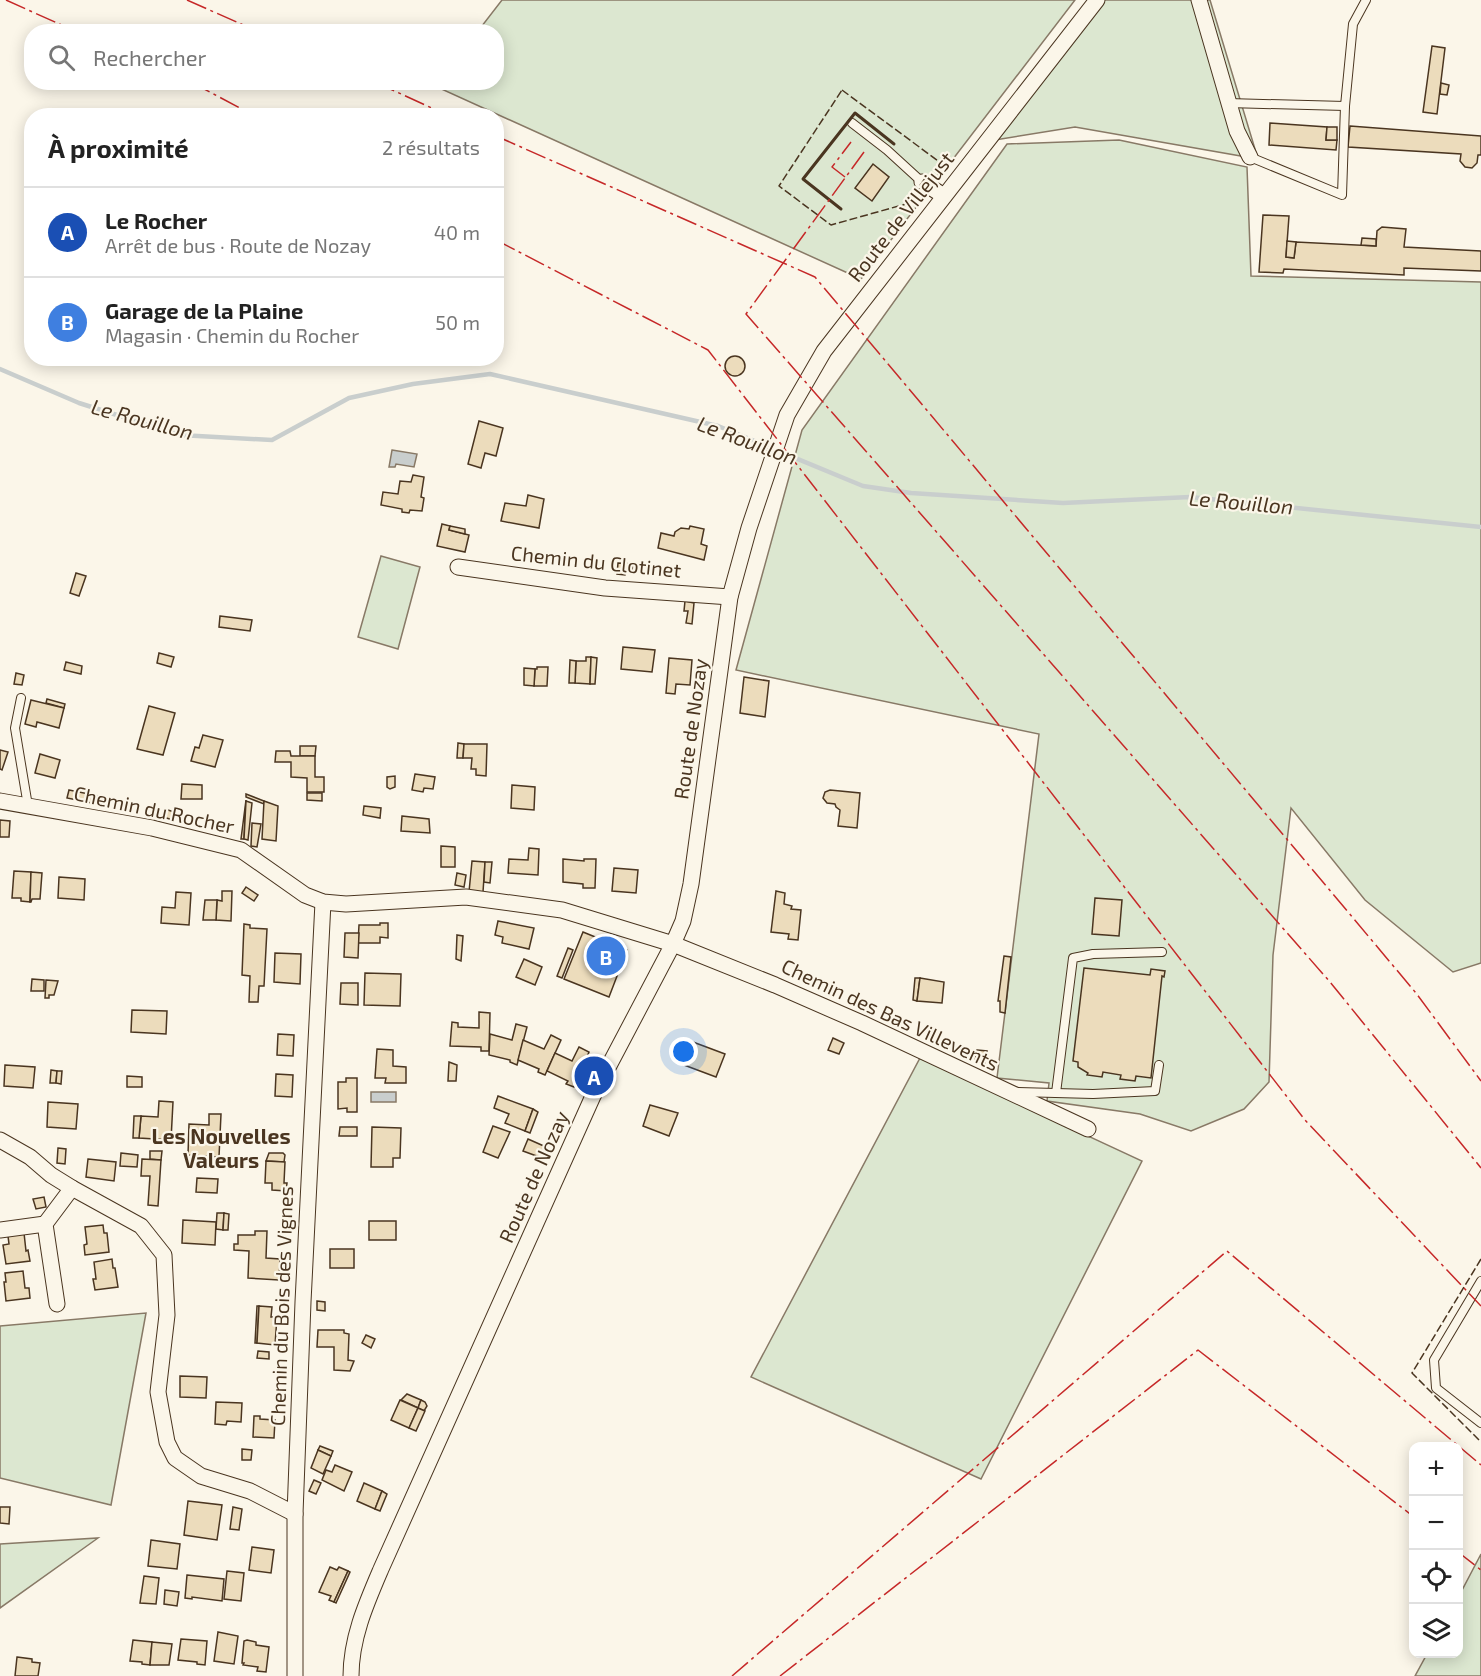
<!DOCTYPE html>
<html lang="fr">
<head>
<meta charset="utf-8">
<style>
	:root { --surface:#fff; --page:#f2f2f2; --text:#222; --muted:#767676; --line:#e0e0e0; --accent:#0f766e }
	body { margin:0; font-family:"Exo 2",sans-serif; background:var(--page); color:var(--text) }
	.controls { position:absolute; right:18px; bottom:18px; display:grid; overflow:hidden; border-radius:12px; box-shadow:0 3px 15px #0003 }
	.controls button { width:54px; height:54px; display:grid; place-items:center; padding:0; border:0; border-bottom:2px solid var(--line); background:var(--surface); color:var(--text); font:30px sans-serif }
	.you { position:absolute; left:684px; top:1052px; width:21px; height:21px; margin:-15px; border:4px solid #fff; border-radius:50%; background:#1a73e8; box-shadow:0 0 0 9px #1a73e833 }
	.badge { display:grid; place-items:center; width:39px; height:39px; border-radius:50%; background:var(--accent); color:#fff; font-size:20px; font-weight:700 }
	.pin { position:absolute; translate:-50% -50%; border:3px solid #fff; box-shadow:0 2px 6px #0006 }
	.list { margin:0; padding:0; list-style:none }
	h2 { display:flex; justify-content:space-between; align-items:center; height:78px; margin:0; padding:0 24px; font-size:26px }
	h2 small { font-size:20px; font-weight:400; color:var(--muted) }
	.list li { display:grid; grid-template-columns:39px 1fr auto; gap:18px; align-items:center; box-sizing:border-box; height:90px; padding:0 24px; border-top:2px solid var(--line) }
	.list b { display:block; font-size:22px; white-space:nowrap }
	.list p { margin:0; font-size:20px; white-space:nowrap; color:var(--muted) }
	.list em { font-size:20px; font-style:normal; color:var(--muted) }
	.icon { flex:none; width:33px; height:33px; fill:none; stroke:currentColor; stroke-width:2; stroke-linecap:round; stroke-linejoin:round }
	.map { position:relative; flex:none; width:1481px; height:1676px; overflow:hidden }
	.search { position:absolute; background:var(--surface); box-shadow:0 3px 15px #0003; left:24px; top:24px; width:480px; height:66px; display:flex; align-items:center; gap:15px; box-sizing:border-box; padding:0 21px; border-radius:24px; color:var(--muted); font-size:22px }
	.panel { position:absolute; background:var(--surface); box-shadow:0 3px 15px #0003; left:24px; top:108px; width:480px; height:258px; border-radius:24px }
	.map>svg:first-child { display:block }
	.green { fill:#dce7d0; stroke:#887966; stroke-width:1.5 }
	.water { fill:#c9cecd; stroke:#887966; stroke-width:1.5 }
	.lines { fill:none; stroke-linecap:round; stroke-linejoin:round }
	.stream { stroke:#c9cecd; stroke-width:4.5 }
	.building { fill:#ecdcbc; stroke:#4a3520; stroke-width:1.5 }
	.service-casing { stroke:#4a3520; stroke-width:10 }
	.minor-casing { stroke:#4a3520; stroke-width:17 }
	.service { stroke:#fbf6e9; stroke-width:8 }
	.minor { stroke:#fbf6e9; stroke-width:15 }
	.fence { stroke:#4a3520; stroke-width:1.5; stroke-dasharray:8 3; stroke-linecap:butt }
	.wall { stroke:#4a3520; stroke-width:3 }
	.power { stroke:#c62828; stroke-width:1.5; stroke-dasharray:21 4.5 3 4.5; stroke-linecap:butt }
	.labels { text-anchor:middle; stroke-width:4.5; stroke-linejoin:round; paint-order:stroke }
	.street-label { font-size:20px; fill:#4a3520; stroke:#fbf6e9 }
	.water-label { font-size:21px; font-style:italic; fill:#4a3520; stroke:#fbf6e9 }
	.neighbourhood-label { font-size:21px; font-weight:bold; fill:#4a3520; stroke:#fbf6e9 }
</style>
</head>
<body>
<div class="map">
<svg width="1481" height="1676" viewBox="0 0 1481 1676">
	<rect width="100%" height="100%" fill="#fbf6e9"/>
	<g class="green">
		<path d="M502,0H1075L861,279L437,87L440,83L496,82V32L478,31Z"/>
		<path d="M1100,0H1210L1258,159L1075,127L995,140Z"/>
		<path d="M1119,140L1247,167L1251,276L1481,282V963L1453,972L1365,900L1291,808L1273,955L1269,1082L1244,1109L1191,1131L1140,1114L1047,1101L1049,1083L997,1078L1039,734L736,670L802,430L1007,144Z"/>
		<path d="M381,556L420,567L398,649L358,637Z"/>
		<path d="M920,1058L1142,1161L981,1479L751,1377Z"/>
		<path d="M146,1313L111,1505L0,1478V1326Z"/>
		<path d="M98,1538L0,1608V1544Z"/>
		<path d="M1481,1554V1676H1415L1427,1654H1458L1459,1596Z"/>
	</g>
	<g class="water">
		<path d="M392,450L417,454L414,467L396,464L395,467H389Z"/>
		<rect x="371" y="1092" width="25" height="10"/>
	</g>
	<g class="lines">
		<path class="stream" d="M0,369L79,403L180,435L272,440L349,398L413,384L490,374L718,426L863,486L911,493L1063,503L1190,497L1481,527"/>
	</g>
	<g class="building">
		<path d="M1432,46L1445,48L1437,114L1423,112Z"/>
		<path d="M1441,83L1449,85L1447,95L1440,94Z"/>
		<path d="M1270,123L1327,127L1326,140H1337L1336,150L1269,145Z"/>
		<path d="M1350,126L1481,136V155H1478L1477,163L1472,168L1465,167L1460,161L1461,154L1348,147Z"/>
		<path d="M1327,127H1337V140H1326Z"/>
		<path d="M873,164L889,177L872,201L855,188Z"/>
		<path d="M1263,215L1289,216L1286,257L1294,258L1296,242L1376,246L1377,231L1382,227L1406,229L1404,247L1481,251V271L1404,268V275L1284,269L1283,273L1259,272Z"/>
		<path d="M1362,238L1376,239V246L1361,245Z"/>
		<path d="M1287,241L1296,242L1294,258L1286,257Z"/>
		<circle cx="735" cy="366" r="10"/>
		<path d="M479,421L503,428L496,456L485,453L481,468L468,464Z"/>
		<path d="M413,475L424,477L421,497L424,498L422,511L410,510L409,513L402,512V509L381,505L383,492L398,494L400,481L411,482Z"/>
		<path d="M528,495L544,499L539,528L501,521L505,503L526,506Z"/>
		<path d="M442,524L450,526L449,530L469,535L465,552L437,546Z"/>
		<path d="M450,526L465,529V534L449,530Z"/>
		<path d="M690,526L704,529L701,544L707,546L704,560L658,548L661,533L674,536L675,532L681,528L689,529Z"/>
		<path d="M618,563L633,564L632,571L626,570L625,575L617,574Z"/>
		<path d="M76,573L86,576L79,596L70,593Z"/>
		<path d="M685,601L694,603L692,624L686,623L688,611H684Z"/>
		<path d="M220,616L252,620L250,631L219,627Z"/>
		<path d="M623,647L655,650L652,672L621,669Z"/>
		<path d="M159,653L174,657L171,667L157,663Z"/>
		<path d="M586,657H591L590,684L575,683L576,661H586Z"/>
		<path d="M591,657L597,658L595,684H590Z"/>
		<path d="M669,658L692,660L690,685L676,684L675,694L666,693Z"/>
		<path d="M570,660L576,661L575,683H569Z"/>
		<path d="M66,662L82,666L81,674L64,670Z"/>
		<path d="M537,667H548L547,686H534L535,669H537Z"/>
		<path d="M524,668L535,669L534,686L524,685Z"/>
		<path d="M16,673L24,675L22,685L14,684Z"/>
		<path d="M744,677L769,681L765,717L740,713Z"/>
		<path d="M47,699L65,704L64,708L46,703Z"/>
		<path d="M31,700L64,708L59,728L37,722L36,727L25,724Z"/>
		<path d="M149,706L175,713L163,755L137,749Z"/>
		<path d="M203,735L223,740L215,767L191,761L195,747L199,748Z"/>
		<path d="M458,743L464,744L463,758H457Z"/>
		<path d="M464,744H487L486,776L476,775V769H471L472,758H463Z"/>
		<path d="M300,746H316L315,756H300Z"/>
		<path d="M0,750L8,752L2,770L0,769Z"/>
		<path d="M276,751H290L291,756H315V777H324V792H307V778L291,777V762H275Z"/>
		<path d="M40,754L60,760L55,778L35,773Z"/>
		<path d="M415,774L435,777L433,789L424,788L423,792L412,790Z"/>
		<path d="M395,776V787L390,789L387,787V777Z"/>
		<path d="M182,784L202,785V799H181Z"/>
		<path d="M512,785L535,787L534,810L511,808Z"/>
		<path d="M69,790L99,796L97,804L67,798Z"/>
		<path d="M830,790L860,793L857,828L838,826L840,810L836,807L835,804L827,803L823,798L825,792Z"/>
		<path d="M307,793H322V801L307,800Z"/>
		<path d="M246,794L264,801V804L246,797Z"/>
		<path d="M246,800V801L244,839H241Z"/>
		<path d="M246,801L252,803L248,840L244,839Z"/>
		<path d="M264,801L278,806L276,841L262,839Z"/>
		<path d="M364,806L381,808L380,818L363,815Z"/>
		<path d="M165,809L174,812L173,820L163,817Z"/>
		<path d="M402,816L429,819L430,833L401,831Z"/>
		<path d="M0,820L10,821L9,837H0Z"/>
		<path d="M252,823L261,824L257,847L251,846Z"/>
		<path d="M441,846L455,847V867H441Z"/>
		<path d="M529,848L539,849L538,875L508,873L509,859L528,860Z"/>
		<path d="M563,859L584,861V859H596L595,888H583V884L563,882Z"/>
		<path d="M472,861L485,862L483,892H469Z"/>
		<path d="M485,862H492L490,883L484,882Z"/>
		<path d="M614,868L638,870L636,893L612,891Z"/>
		<path d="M14,871L31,872L30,902L21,901V898H12Z"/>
		<path d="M31,872L42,873L40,899H32L31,902H30Z"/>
		<path d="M457,873L466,875L464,887L455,885Z"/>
		<path d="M59,877L85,879L84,900L58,898Z"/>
		<path d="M246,887L258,895L254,901L242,893Z"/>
		<path d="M222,891H232L231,921L216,920L217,900L222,901Z"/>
		<path d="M776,891L785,893L784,904L792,906L791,909L801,910L798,940L788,939L789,934L771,932Z"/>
		<path d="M176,892L191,893L189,925L161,923L162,907L175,908Z"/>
		<path d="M1095,898L1122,900L1119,936L1092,934Z"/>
		<path d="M205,900H217L216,920H203Z"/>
		<path d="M498,921L534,928L529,949L502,943L503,937L495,935Z"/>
		<path d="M380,923H388V938L380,937V943H358L359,925H380Z"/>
		<path d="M244,924L250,925V928L267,929L264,986H259L258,1002H249L250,976L242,975Z"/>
		<path d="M583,932L627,950L609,997L564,979Z"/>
		<path d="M345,933H359L358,958L344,957Z"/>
		<path d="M457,935L463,936L461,961L456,959Z"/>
		<path d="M568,948L573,950L562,978L557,976Z"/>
		<path d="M275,953L301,954L300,984L274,982Z"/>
		<path d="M1004,956L1011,957L1005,1013L1000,1012V1001H998Z"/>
		<path d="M524,959L542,967L535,985L516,977Z"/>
		<path d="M1084,968L1150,975L1151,969L1165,971L1164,977L1162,976L1151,1078L1136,1076L1135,1081L1120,1079L1121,1075L1103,1072L1102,1077L1087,1075L1088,1073L1078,1067V1062L1073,1061Z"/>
		<path d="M365,973L401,974L400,1006L364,1005Z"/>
		<path d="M915,978H920L917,1001L913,1000Z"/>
		<path d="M920,978L944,982L942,1003L917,1001Z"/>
		<path d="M32,979L44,980V991H31Z"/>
		<path d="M46,980L58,981L54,995H49V998H45Z"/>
		<path d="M341,983H358V1005L340,1004Z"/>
		<path d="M132,1010L167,1011L166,1034L131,1032Z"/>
		<path d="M479,1012L490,1013L489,1051H481V1047L450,1046L452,1022L458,1023V1027L479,1028Z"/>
		<path d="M516,1024L527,1027L517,1065L510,1062V1060L489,1055L490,1034L512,1040Z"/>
		<path d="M278,1034L294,1035L293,1056L277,1055Z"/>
		<path d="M551,1035L561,1040L545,1075L538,1072L539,1069L518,1060L523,1040L544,1049Z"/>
		<path d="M833,1038L844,1043L839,1054L828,1050Z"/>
		<path d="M685,1039L725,1054L716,1077L676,1062Z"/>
		<path d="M579,1047L589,1052L574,1087L566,1084L568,1081L547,1071L555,1053L572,1061Z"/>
		<path d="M377,1049L393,1050V1066L406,1067V1083H385L386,1078H375Z"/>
		<path d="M977,1050L987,1051L985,1063L975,1061Z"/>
		<path d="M449,1062L457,1065L456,1081H448Z"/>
		<path d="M5,1065L35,1067L33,1088L4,1086Z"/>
		<path d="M51,1070L57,1071L56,1083H50Z"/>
		<path d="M57,1071H62L61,1084L56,1083Z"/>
		<path d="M276,1074L293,1075L292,1097L275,1096Z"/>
		<path d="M127,1076L142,1077V1087H127Z"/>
		<path d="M346,1078H357V1112H347V1108L338,1109V1082H346Z"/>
		<path d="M498,1096L533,1109L525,1131L505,1123L509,1114L494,1108Z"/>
		<path d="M159,1101L173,1102L171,1140L139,1138L141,1116L158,1117Z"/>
		<path d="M48,1102L78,1104L76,1129L47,1127Z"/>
		<path d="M650,1105L678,1113L669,1136L643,1126Z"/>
		<path d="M533,1109L538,1112L530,1133L525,1131Z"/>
		<path d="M209,1114H221L219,1157L188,1155L189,1124L209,1125Z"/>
		<path d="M134,1116H141L139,1138H133Z"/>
		<path d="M493,1126L510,1132L498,1158L483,1152Z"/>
		<path d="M340,1127H357V1136H339Z"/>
		<path d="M372,1127L401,1128L400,1158H393V1167H371Z"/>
		<path d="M528,1139L546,1147L542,1158L523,1151Z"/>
		<path d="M58,1148L66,1149L65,1164L57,1163Z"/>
		<path d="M150,1151H162L161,1160L150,1159Z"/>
		<path d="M121,1153L138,1155L137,1167L120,1166Z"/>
		<path d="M269,1153H283L285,1155L284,1162L266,1161Z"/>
		<path d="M88,1159L116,1162L114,1181L86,1177Z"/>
		<path d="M142,1159L161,1160L158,1206L148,1205L150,1176H141Z"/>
		<path d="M266,1161L285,1162L284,1183H287L286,1191L272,1190V1183H265Z"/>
		<path d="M197,1178L218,1179L217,1193L196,1192Z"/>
		<path d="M44,1197L46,1207L36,1209L33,1199Z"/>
		<path d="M217,1213H224L223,1230L216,1229Z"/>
		<path d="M224,1213L229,1214L228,1230H223Z"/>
		<path d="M183,1220L216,1222L215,1245L182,1243Z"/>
		<rect x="369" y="1221" width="27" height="19"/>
		<path d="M103,1225L104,1233H107L109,1252L85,1255L84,1245L87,1244L85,1227Z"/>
		<path d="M255,1231H267L266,1258L280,1259L279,1280L248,1278L249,1251L234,1250V1244H238V1235H255Z"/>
		<path d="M24,1233L26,1251L28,1250L30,1261L6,1264L3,1245L9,1244L8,1236Z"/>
		<rect x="330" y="1249" width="24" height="19"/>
		<path d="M112,1259L113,1268H115L118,1287L95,1290L93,1279H96L94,1262Z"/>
		<path d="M23,1271L25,1288H29L30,1298L6,1301L4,1282H6L5,1273Z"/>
		<path d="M317,1301L325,1302V1311L317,1310Z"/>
		<path d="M257,1306H259L257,1343H255Z"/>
		<path d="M259,1306L272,1307L271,1317H277L275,1345L257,1343Z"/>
		<path d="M318,1330H344V1333L349,1334L348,1360L354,1361L350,1371L334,1370V1347H317Z"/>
		<path d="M366,1335L375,1339L371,1348L362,1343Z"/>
		<path d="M258,1351L269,1352V1359L257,1358Z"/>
		<path d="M180,1376L207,1377L206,1398L180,1397Z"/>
		<path d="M407,1394L421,1400L418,1408L401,1400Z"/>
		<path d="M400,1400L418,1408L409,1428L391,1420Z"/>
		<path d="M421,1400L425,1402L427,1406L424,1411L418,1408Z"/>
		<path d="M216,1402L242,1403L241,1422L227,1421L226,1425L215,1424Z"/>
		<path d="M418,1408L425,1411L416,1431L409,1428Z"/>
		<path d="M254,1416H260V1419L275,1420L274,1438L253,1437Z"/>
		<path d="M320,1446L333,1451L331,1456L318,1450Z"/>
		<path d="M242,1449L252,1450L251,1460H242Z"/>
		<path d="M318,1450L331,1456L323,1474L311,1468Z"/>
		<path d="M335,1465L352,1472L344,1491L322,1480L326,1470L332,1472Z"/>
		<path d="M314,1480L321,1483L316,1494L309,1491Z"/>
		<path d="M364,1483L382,1491L375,1509L357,1501Z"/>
		<path d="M382,1491L387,1494L380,1511L375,1509Z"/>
		<path d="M188,1501L222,1505L217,1540L184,1535Z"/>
		<path d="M0,1507H10L9,1524L0,1523Z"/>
		<path d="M233,1507L242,1509L239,1530L230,1529Z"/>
		<path d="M151,1540L180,1544L177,1569L148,1566Z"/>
		<path d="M252,1547L274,1550L271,1573L249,1570Z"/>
		<path d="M330,1567L337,1570L339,1567L348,1571L334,1602L329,1600L331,1596L319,1592Z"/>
		<path d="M227,1571L244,1573L241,1601L224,1599Z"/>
		<path d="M348,1571L350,1572L336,1603L334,1602Z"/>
		<path d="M187,1575L224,1579L222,1601L192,1597V1599L185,1598Z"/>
		<path d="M144,1576L159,1578L156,1604L140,1603Z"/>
		<path d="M165,1590L179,1592L177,1606L164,1604Z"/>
		<path d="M218,1632L238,1636L234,1664L214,1661Z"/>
		<path d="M181,1639L207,1641L205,1665L197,1664V1662L178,1660Z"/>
		<path d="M133,1640L152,1642L150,1665L142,1664V1662L130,1661Z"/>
		<path d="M247,1640L256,1642V1645L269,1647L266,1672L257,1671L258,1667L243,1665L244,1663H242L244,1641Z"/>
		<path d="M152,1642L172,1644L169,1665H150Z"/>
		<path d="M17,1657L32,1659V1662L40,1663L38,1676H15Z"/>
	</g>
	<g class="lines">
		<g class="service-casing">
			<g id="service">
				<path d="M1228,103L1345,106L1353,24L1366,0"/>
				<path d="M852,123L887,150L922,182"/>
				<path d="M1250,157L1342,195L1345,106"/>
				<path d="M21,698L15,728L28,806"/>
				<path d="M1018,1092L1093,1094L1155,1091L1159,1065"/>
				<path d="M1056,1093L1073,958L1093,954L1162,952"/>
				<path d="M1481,1281L1434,1360L1436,1388L1481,1423"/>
			</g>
		</g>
		<g class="minor-casing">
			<g id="minor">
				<path d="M1199,0L1237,131L1250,157"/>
				<path d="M922,182L944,196"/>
				<path d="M458,567L605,588L730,597"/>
				<path d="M0,801L152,828L241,850L305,895L323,902L346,904L466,897L562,910L673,944L775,985L862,1023L1088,1129"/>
				<path d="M0,1140L30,1157L51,1175L72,1188L141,1226L164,1255L167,1315L158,1392L167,1442L175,1458L201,1476L250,1491L295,1514"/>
				<path d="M0,1230L45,1224"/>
				<path d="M57,1304L45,1224L72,1188"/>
				<path d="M295,1676V1514L303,1302L323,902"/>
				<path d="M351,1676C351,1638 366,1604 381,1569L593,1096L673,944L683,921L691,884L730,597L749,528L787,415L824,351L1097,0"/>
			</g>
		</g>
		<use href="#service" class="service"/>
		<use href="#minor" class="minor"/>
		<g class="fence">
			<path d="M842,90L945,166L938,175L926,177L919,187L920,200L831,225L779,186Z"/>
			<path d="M1481,1259L1412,1373L1481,1442"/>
		</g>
		<path class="wall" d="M841,209L803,179L855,113L894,144"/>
		<g class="power">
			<path d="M6,0L77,32"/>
			<path d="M187,0L259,32"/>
			<path d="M191,82L255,116"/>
			<path d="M375,82L449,116"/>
			<path d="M496,136L815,277L1416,993L1481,1081"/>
			<path d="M864,152L746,314L1330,982L1481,1168"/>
			<path d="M845,177L832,167L851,142"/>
			<path d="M496,240L708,350L1305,1120L1481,1306"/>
			<path d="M1458,1552L1481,1570"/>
			<path d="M732,1676L1227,1251L1481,1465"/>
			<path d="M780,1676L1198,1350L1414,1517"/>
		</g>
	</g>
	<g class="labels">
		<g class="street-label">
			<text transform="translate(901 217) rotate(-52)" y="7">Route de Villejust</text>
			<text transform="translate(596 562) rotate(6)" y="7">Chemin du Clotinet</text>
			<text transform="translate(691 729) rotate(-82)" y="7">Route de Nozay</text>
			<text transform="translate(154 810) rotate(12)" y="7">Chemin du Rocher</text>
			<text transform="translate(890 1015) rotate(25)" y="7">Chemin des Bas Villevents</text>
			<text transform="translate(534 1177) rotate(-66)" y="7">Route de Nozay</text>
			<text transform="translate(282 1306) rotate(-88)" y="7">Chemin du Bois des Vignes</text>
		</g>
		<g class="water-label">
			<text transform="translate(142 420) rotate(15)" y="7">Le Rouillon</text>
			<text transform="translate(747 441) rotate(20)" y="7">Le Rouillon</text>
			<text transform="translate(1241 503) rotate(5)" y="7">Le Rouillon</text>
		</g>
		<g class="neighbourhood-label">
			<text x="221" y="1144">Les Nouvelles<tspan x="221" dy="24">Valeurs</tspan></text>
		</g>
	</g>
</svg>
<div class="controls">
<button>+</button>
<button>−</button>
<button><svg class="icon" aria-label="locate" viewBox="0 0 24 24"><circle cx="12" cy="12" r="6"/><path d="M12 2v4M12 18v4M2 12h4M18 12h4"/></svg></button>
<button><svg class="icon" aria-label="layers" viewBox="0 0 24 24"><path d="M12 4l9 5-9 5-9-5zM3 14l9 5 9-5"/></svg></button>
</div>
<div class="you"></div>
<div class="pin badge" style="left:594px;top:1076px;background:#1a4fb4">A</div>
<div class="pin badge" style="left:606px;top:956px;background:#3f7fe0">B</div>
<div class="search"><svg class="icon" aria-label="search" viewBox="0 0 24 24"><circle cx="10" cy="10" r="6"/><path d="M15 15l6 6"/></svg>Rechercher</div>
<section class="panel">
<h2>À proximité<small>2 résultats</small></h2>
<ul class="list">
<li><span class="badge" style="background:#1a4fb4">A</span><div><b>Le Rocher</b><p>Arrêt de bus · Route de Nozay</p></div><em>40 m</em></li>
<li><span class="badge" style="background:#3f7fe0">B</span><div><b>Garage de la Plaine</b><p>Magasin · Chemin du Rocher</p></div><em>50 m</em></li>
</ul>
</section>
</div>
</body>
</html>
